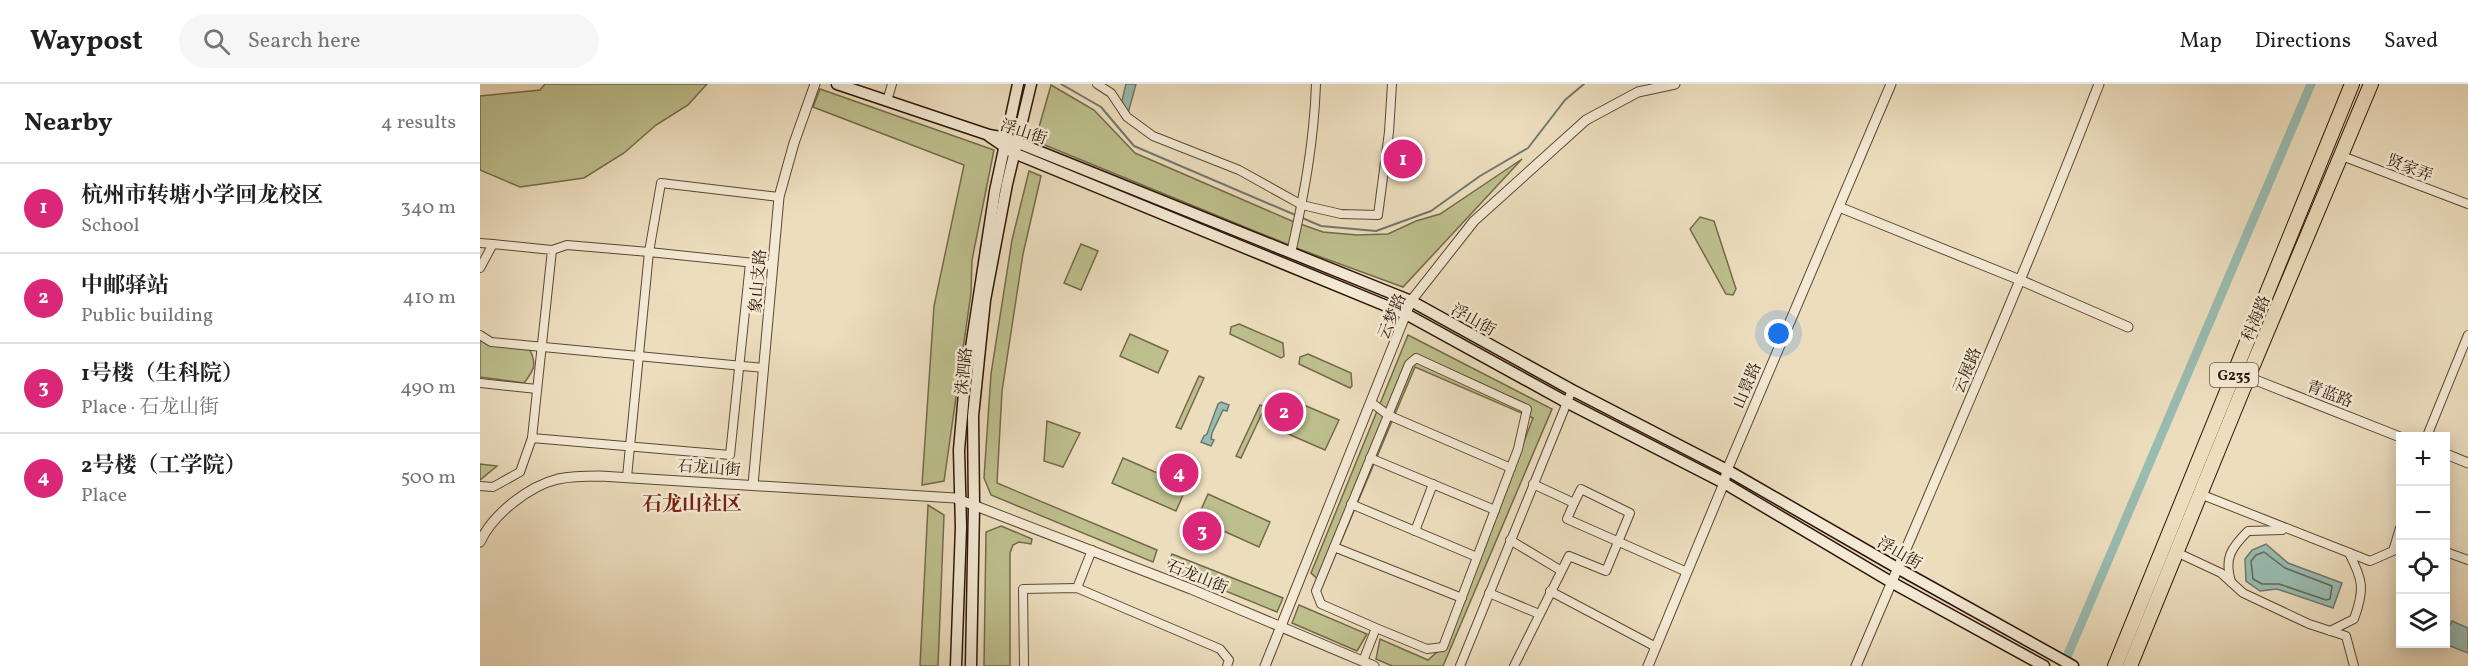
<!DOCTYPE html>
<html lang="en">
<head>
<meta charset="utf-8">
<style>
	:root { --surface:#fff; --page:#f6f6f6; --text:#202124; --muted:#757577; --line:#e0e0e0; --accent:#db2777 }
	body { margin:0; font-family:Vollkorn,"Noto Serif SC",serif; background:var(--page); color:var(--text) }
	.controls { position:absolute; right:18px; bottom:18px; display:grid; overflow:hidden; border-radius:0px; box-shadow:0 3px 15px #0003 }
	.controls button { width:54px; height:54px; display:grid; place-items:center; padding:0; border:0; border-bottom:2px solid var(--line); background:var(--surface); color:var(--text); font:30px sans-serif }
	.you { position:absolute; left:1299px; top:250px; width:21px; height:21px; margin:-15px; border:4px solid #fff; border-radius:50%; background:#1a73e8; box-shadow:0 0 0 9px #1a73e833 }
	.badge { display:grid; place-items:center; width:39px; height:39px; border-radius:50%; background:var(--accent); color:#fff; font-size:20px; font-weight:700 }
	.pin { position:absolute; translate:-50% -50%; border:3px solid #fff; box-shadow:0 2px 6px #0006 }
	.list { margin:0; padding:0; list-style:none }
	h2 { display:flex; justify-content:space-between; align-items:center; height:78px; margin:0; padding:0 24px; font-size:26px }
	h2 small { font-size:20px; font-weight:400; color:var(--muted) }
	.list li { display:grid; grid-template-columns:39px 1fr auto; gap:18px; align-items:center; box-sizing:border-box; height:90px; padding:0 24px; border-top:2px solid var(--line) }
	.list b { display:block; font-size:22px; white-space:nowrap }
	.list p { margin:0; font-size:20px; white-space:nowrap; color:var(--muted) }
	.list em { font-size:20px; font-style:normal; color:var(--muted) }
	.icon { flex:none; width:33px; height:33px; fill:none; stroke:currentColor; stroke-width:2; stroke-linecap:round; stroke-linejoin:round }
	.map { position:relative; flex:none; width:1988px; height:582px; overflow:hidden }
	header { display:flex; align-items:center; gap:36px; box-sizing:border-box; height:84px; padding:0 30px; background:var(--surface); border-bottom:2px solid var(--line) }
	header strong { font-size:28px }
	nav { display:flex; gap:33px; margin-inline-start:auto; font-size:21px }
	.search { width:420px; height:54px; background:var(--page); display:flex; align-items:center; gap:15px; box-sizing:border-box; padding:0 21px; border-radius:33px; color:var(--muted); font-size:22px }
	main { display:flex }
	aside { flex:1; background:var(--surface) }
	.map>svg:first-child { display:block }
	.green { fill:#bdbf8d; stroke:#746a4a; stroke-width:1.5 }
	.water { fill:#99bcb1; stroke:#6d796d; stroke-width:1.5 }
	.lines { fill:none; stroke-linecap:round; stroke-linejoin:round }
	.shore { stroke:#62685c; stroke-width:1.5 }
	.stream { stroke:#6d796d; stroke-width:2 }
	.canal { stroke:#99bcb1; stroke-width:9 }
	.minor-casing { stroke:#5c4734; stroke-width:10 }
	.tertiary-casing { stroke:#5c4734; stroke-width:11 }
	.secondary-casing { stroke:#2c1507; stroke-width:13 }
	.trunk-casing { stroke:#2c1507; stroke-width:16 }
	.minor { stroke:#f3e9d4; stroke-width:8 }
	.tertiary { stroke:#f3e9d4; stroke-width:9 }
	.secondary { stroke:#f3e9d4; stroke-width:10 }
	.trunk { stroke:#ecddbd; stroke-width:14 }
	.labels { text-anchor:middle; stroke-width:5; stroke-linejoin:round; paint-order:stroke }
	.shield { fill:#f3e9d4; stroke:#685544; stroke-width:1.5 }
	.shield-label { font-size:15px; font-weight:bold; fill:#2c1507 }
	.street-label { font-size:16px; fill:#2c1507; stroke:#f3e9d4 }
	.quarter-label { font-size:20px; font-weight:bold; fill:#7a1f14; stroke:#f3e9d4 }
</style>
</head>
<body>
<header>
<strong>Waypost</strong>
<div class="search"><svg class="icon" aria-label="search" viewBox="0 0 24 24"><circle cx="10" cy="10" r="6"/><path d="M15 15l6 6"/></svg>Search here</div>
<nav><a>Map</a><a>Directions</a><a>Saved</a></nav>
</header>
<main>
<aside>
<h2>Nearby<small>4 results</small></h2>
<ul class="list">
<li><span class="badge">1</span><div><b>杭州市转塘小学回龙校区</b><p>School</p></div><em>340 m</em></li>
<li><span class="badge">2</span><div><b>中邮驿站</b><p>Public building</p></div><em>410 m</em></li>
<li><span class="badge">3</span><div><b>1号楼（生科院）</b><p>Place · 石龙山街</p></div><em>490 m</em></li>
<li><span class="badge">4</span><div><b>2号楼（工学院）</b><p>Place</p></div><em>500 m</em></li>
</ul>
</aside>
<div class="map">
<svg width="1988" height="582" viewBox="0 0 1988 582">
	<rect width="100%" height="100%" fill="#ecddbd"/>
	<filter id="stains"><feTurbulence type="fractalNoise" baseFrequency=".00333" numOctaves="4"/><feColorMatrix values="0 0 0 0 .2 0 0 0 0 .09 0 0 0 0 .02 0 0 0 .5 -.17"/></filter>
	<radialGradient id="worn" r=".72"><stop offset=".6" stop-color="#630" stop-opacity="0"/><stop offset="1" stop-color="#630" stop-opacity=".3"/></radialGradient>
	<g class="green">
		<path d="M65,0H227L208,21L176,41L144,69L104,94L40,103L0,86V12L60,6Z"/>
		<path d="M571,1L614,26L655,69L812,137L843,148L877,151L908,150L936,137L960,130L1042,75L923,203L819,165L555,57Z"/>
		<path d="M340,5L514,66L492,176L491,209L464,397L442,401L454,222L484,81L333,23Z"/>
		<path d="M549,87L561,92L543,170L522,307L517,399L677,466L673,478L511,411L504,394L511,290L532,156Z"/>
		<path d="M1220,133L1234,137L1256,205L1253,211L1246,210L1210,145Z"/>
		<path d="M601,160L618,167L601,206L584,199Z"/>
		<path d="M759,240L803,259L804,272L801,274L750,250L751,243Z"/>
		<path d="M650,250L688,267L678,289L640,272Z"/>
		<path d="M928,251L1072,325L963,582H912L896,575L900,555L948,576L966,560L1053,334L935,283L843,500L831,489Z"/>
		<path d="M0,256L9,260L50,266C57,281 54,286 44,299L0,293Z"/>
		<path d="M828,270L871,289L872,302L870,304L819,280L820,273Z"/>
		<path d="M719,292L724,294L701,345L696,343Z"/>
		<path d="M819,319L859,336L845,366L806,349Z"/>
		<path d="M780,321L785,323L761,374L756,372Z"/>
		<path d="M567,337L600,349L583,383L564,377Z"/>
		<path d="M643,374L707,402L696,427L632,399Z"/>
		<path d="M0,380L17,382L0,396Z"/>
		<path d="M728,410L790,438L779,463L717,435Z"/>
		<path d="M448,421L464,431L458,582H440Z"/>
		<path d="M521,442L552,455L551,460L539,458L533,461L530,469V582H504L506,448Z"/>
		<path d="M692,470L803,514L797,528L687,483Z"/>
		<path d="M819,521L887,550L877,567L812,539Z"/>
	</g>
	<g class="water">
		<path d="M646,0H656L647,33L640,25Z"/>
		<path d="M741,318L749,321L747,327L743,326L732,349L731,355L734,356L731,362L721,358L724,352L727,350L738,320Z"/>
		<path d="M1786,460L1808,479L1862,499L1853,524L1797,505L1780,507L1766,497L1765,475L1772,466Z"/>
		<path d="M1972,537L1988,544V569L1965,560L1966,549Z"/>
	</g>
	<g class="lines">
		<path class="shore" d="M1784,468L1805,484L1852,502L1850,515L1846,516L1799,500H1782L1773,495L1771,477L1776,471Z"/>
		<path class="stream" d="M581,0L621,23L654,62L841,142L896,147L951,127L1000,92L1048,64L1085,16L1104,0"/>
		<path class="canal" d="M1583,582L1831,0"/>
		<g class="minor-casing">
			<g id="minor">
				<path d="M617,0L631,9L647,33L673,52L759,86L822,121L861,130L898,131L909,48L912,0"/>
				<path d="M407,17L412,0"/>
				<path d="M1862,72L1988,120"/>
				<path d="M0,159L13,160"/>
				<path d="M72,166L87,161L169,168L181,99L299,113"/>
				<path d="M811,169C824,112 834,58 836,0"/>
				<path d="M0,184L13,160L72,166L52,354L250,371L270,179"/>
				<path d="M0,251L11,258L284,284"/>
				<path d="M0,299L57,305"/>
				<path d="M892,319L908,331L1031,384"/>
				<path d="M1947,352L1988,251"/>
				<path d="M890,374L1015,426"/>
				<path d="M147,393L169,168L293,181"/>
				<path d="M1053,400L1094,419L1087,435L1207,488"/>
				<path d="M0,402L13,403L40,388L52,354"/>
				<path d="M1720,410L1890,477L1913,467L1920,444"/>
				<path d="M871,420L997,473"/>
				<path d="M935,447L953,400"/>
				<path d="M1030,456L1080,486"/>
				<path d="M854,463L982,514"/>
				<path d="M1696,468L1741,489L1763,509L1829,540L1866,552L1874,582"/>
				<path d="M1966,468L1988,476"/>
				<path d="M1751,498C1744,474 1751,464 1768,447L1802,446"/>
				<path d="M597,504L612,466"/>
				<path d="M1070,507L1176,563"/>
				<path d="M1009,509L1059,530"/>
				<path d="M1850,547L1874,535C1885,505 1883,496 1869,469"/>
				<path d="M883,577L896,544L841,520L836,507L929,280L936,274L1047,325L1038,365L963,563L947,565L896,544"/>
				<path d="M544,582L543,505L597,504L740,565L749,576L747,582"/>
				<path d="M980,582L1092,306"/>
				<path d="M1034,582L1089,472L1126,487L1150,429L1101,405L1094,419"/>
			</g>
		</g>
		<g class="tertiary-casing">
			<g id="tertiary">
				<path d="M1359,123L1540,196L1648,243"/>
				<path d="M1768,293L1920,353"/>
				<path d="M1966,370L1988,379"/>
				<path d="M273,401L299,113L314,59L335,0"/>
				<path d="M0,458C13,430 49,402 78,395C92,392 106,392 120,392L475,414L711,505L894,582"/>
				<path d="M785,582L931,217L994,137L1106,36L1158,8L1195,0"/>
				<path d="M1168,582L1244,399L1247,386L1411,0"/>
				<path d="M1376,582C1458,389 1543,196 1619,0"/>
			</g>
		</g>
		<g class="secondary-casing">
			<g id="secondary">
				<path d="M357,0L509,51L526,54L931,217L1092,306L1247,386L1419,485L1593,582"/>
				<path d="M509,52L534,69L926,230L1086,318L1244,399L1411,498L1564,582"/>
				<path d="M476,582L481,443L479,366L484,309L515,107L538,0"/>
				<path d="M491,582L494,422L493,332L505,216L527,100L551,0"/>
			</g>
		</g>
		<g class="trunk-casing">
			<g id="trunk">
				<path d="M1635,582L1872,0"/>
				<path d="M1650,582L1768,293L1891,0"/>
			</g>
		</g>
		<use href="#minor" class="minor"/>
		<use href="#tertiary" class="tertiary"/>
		<use href="#secondary" class="secondary"/>
		<use href="#trunk" class="trunk"/>
	</g>
	<g class="labels">
		<rect class="shield" x="1730" y="279" width="48" height="24" rx="4.5"/>
		<g class="shield-label">
			<text x="1754" y="296">G235</text>
		</g>
		<g class="street-label">
			<text transform="translate(544 47) rotate(18)" y="6">浮山街</text>
			<text transform="translate(1930 83) rotate(21)" y="6">贤家弄</text>
			<text transform="translate(277 197) rotate(-85)" y="6">象山支路</text>
			<text transform="translate(911 232) rotate(-67)" y="6">云梦路</text>
			<text transform="translate(1775 234) rotate(-67)" y="6">科海路</text>
			<text transform="translate(994 235) rotate(29)" y="6">浮山街</text>
			<text transform="translate(1486 286) rotate(-67)" y="6">云展路</text>
			<text transform="translate(483 287) rotate(-84)" y="6">洙泗路</text>
			<text transform="translate(1266 301) rotate(-67)" y="6">山景路</text>
			<text transform="translate(1850 309) rotate(21)" y="6">青蓝路</text>
			<text transform="translate(229 383) rotate(4)" y="6">石龙山街</text>
			<text transform="translate(1420 468) rotate(30)" y="6">浮山街</text>
			<text transform="translate(718 492) rotate(22)" y="6">石龙山街</text>
		</g>
		<g class="quarter-label">
			<text x="212" y="426">石龙山社区</text>
		</g>
	</g>
	<rect width="100%" height="100%" filter="url(#stains)"/>
	<rect width="100%" height="100%" fill="url(#worn)"/>
</svg>
<div class="controls">
<button>+</button>
<button>−</button>
<button><svg class="icon" aria-label="locate" viewBox="0 0 24 24"><circle cx="12" cy="12" r="6"/><path d="M12 2v4M12 18v4M2 12h4M18 12h4"/></svg></button>
<button><svg class="icon" aria-label="layers" viewBox="0 0 24 24"><path d="M12 4l9 5-9 5-9-5zM3 14l9 5 9-5"/></svg></button>
</div>
<div class="you"></div>
<div class="pin badge" style="left:923px;top:75px">1</div>
<div class="pin badge" style="left:804px;top:328px">2</div>
<div class="pin badge" style="left:722px;top:447px">3</div>
<div class="pin badge" style="left:699px;top:389px">4</div>
</div>
</main>
</body>
</html>
